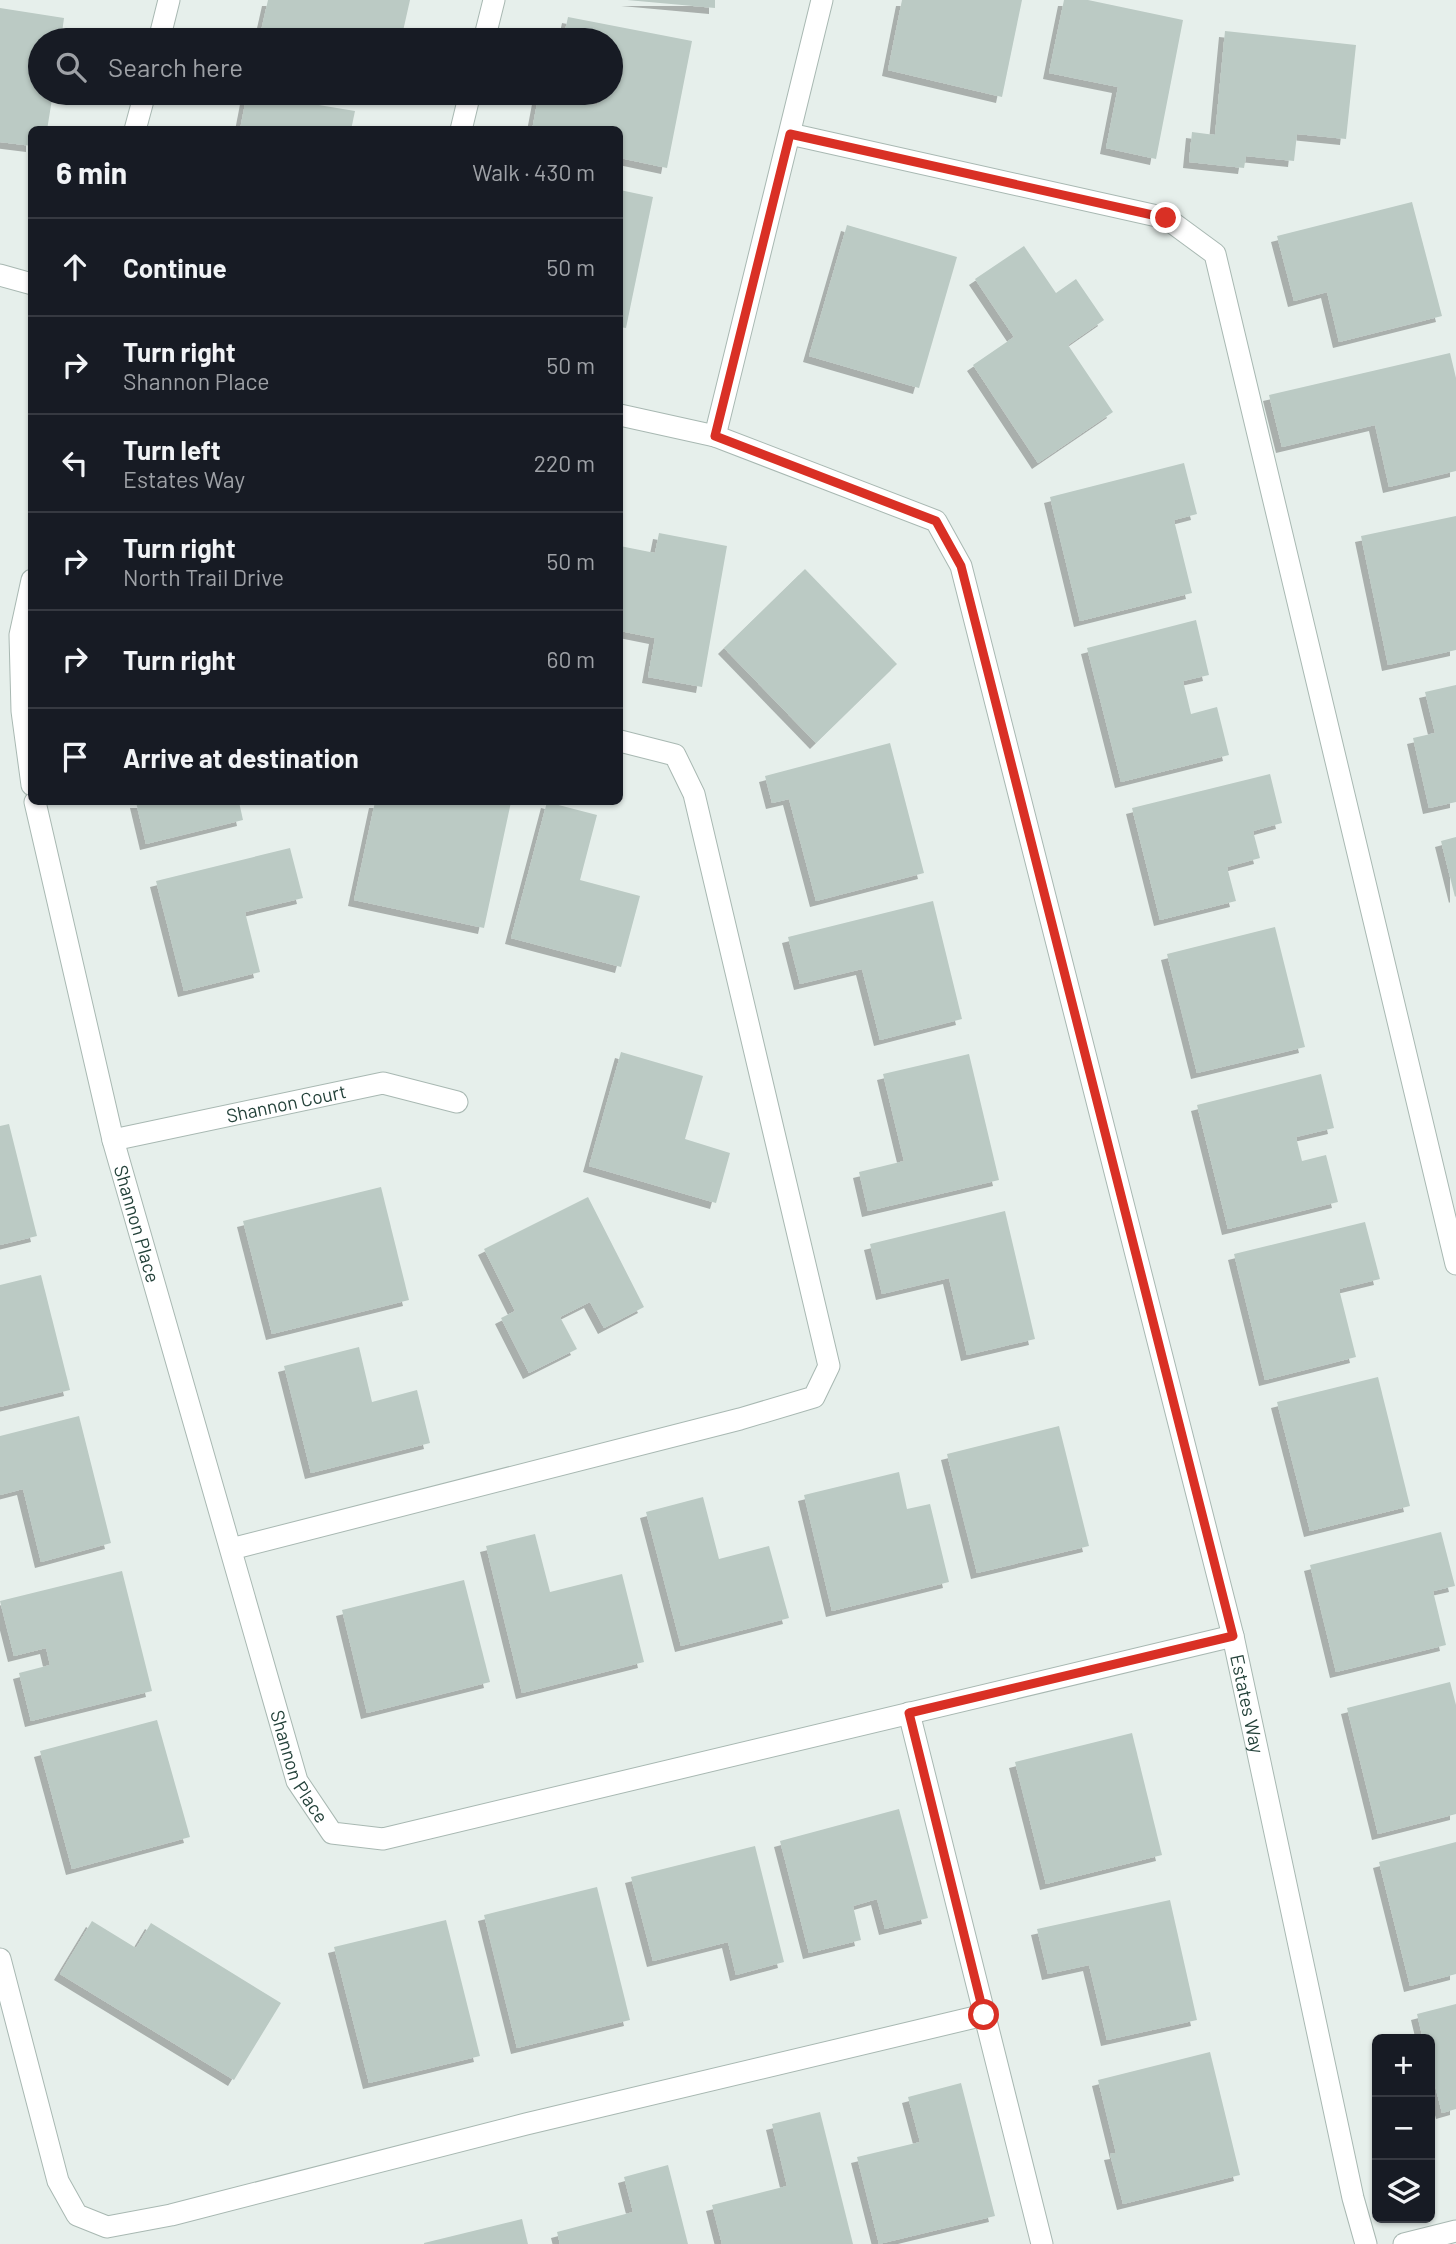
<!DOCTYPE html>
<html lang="en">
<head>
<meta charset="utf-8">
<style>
	:root { --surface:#171b24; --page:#242831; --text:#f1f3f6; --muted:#9ea1a6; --line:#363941 }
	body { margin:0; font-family:Barlow,sans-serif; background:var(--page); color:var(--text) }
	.controls { position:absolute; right:21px; bottom:21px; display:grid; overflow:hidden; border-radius:10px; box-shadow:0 2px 5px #0004 }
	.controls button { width:63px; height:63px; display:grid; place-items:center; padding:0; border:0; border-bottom:2px solid var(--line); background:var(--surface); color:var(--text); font:35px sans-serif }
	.stop { position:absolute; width:21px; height:21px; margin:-16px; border:5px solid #d93025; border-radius:50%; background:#fff }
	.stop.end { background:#d93025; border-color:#fff; box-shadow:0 2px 7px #0008 }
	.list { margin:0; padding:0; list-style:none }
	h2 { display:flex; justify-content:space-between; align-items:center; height:91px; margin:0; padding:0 28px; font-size:30px }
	h2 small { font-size:23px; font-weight:400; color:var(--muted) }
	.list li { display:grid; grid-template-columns:46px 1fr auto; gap:21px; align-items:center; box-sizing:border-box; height:98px; padding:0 28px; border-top:2px solid var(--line) }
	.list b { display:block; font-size:26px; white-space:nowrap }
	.list p { margin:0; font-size:23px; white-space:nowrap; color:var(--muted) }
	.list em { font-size:23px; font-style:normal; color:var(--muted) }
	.icon { flex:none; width:38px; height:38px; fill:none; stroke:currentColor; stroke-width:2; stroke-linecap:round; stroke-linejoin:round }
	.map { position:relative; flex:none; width:1456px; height:2244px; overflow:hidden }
	.search { position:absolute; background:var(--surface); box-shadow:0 2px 5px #0004; left:28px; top:28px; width:595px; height:77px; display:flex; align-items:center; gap:18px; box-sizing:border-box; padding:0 24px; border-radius:38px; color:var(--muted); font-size:26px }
	.panel { position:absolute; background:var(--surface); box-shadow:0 2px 5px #0004; left:28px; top:126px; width:595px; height:679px; border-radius:10px }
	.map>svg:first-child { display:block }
	.building { fill:#bbcac4; filter:url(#shadow) }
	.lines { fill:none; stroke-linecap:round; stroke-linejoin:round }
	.service-casing { stroke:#a8b8b2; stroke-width:23 }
	.minor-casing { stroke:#a8b8b2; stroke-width:23 }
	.tertiary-casing { stroke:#a8b8b2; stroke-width:23 }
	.service { stroke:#fff; stroke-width:21 }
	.minor { stroke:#fff; stroke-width:21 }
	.tertiary { stroke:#fff; stroke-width:21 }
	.route { stroke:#d93025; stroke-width:9 }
	.labels { text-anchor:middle; stroke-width:6; stroke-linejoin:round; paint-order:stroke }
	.street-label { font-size:19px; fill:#24423a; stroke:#f7fbf9 }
</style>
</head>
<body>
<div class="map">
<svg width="1456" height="2244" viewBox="0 0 1456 2244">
	<defs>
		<filter id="shadow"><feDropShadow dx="-6" dy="6" stdDeviation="0" flood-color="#0004"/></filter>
	</defs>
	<rect width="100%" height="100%" fill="#e6efeb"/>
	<g class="building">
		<path d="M268,0H410L401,40H259Z"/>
		<path d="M627,0H715V8Z"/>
		<path d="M902,0H1022L1002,97L888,70Z"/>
		<path d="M1064,0H1088L1183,20L1156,159L1106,148L1118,87L1049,73Z"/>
		<path d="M0,8L64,18L61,40H40V93H53L47,130H32V146L0,142Z"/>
		<path d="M568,17L692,41L667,168L620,158V130H532L539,93L597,105L599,93H611V40H563Z"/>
		<path d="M1225,31L1356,45L1346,139L1297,134L1294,161L1246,156L1244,168L1189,162L1192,132L1215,135Z"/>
		<path d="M247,93L355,111L351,130H240Z"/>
		<path d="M620,190L653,197L626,328L620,327Z"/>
		<path d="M1412,202L1442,316L1339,342L1327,292L1294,301L1277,236Z"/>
		<path d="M847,225L957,257L919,388L809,356Z"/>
		<path d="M1024,246L1056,293L1076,279L1104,320L1068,345L1113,412L1038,463L973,365L1014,337L975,279Z"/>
		<path d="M1450,353L1456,378V471L1389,487L1375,425L1282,447L1269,395Z"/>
		<path d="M1184,463L1197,514L1174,520L1192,593L1080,621L1050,497Z"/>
		<path d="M1456,516V650L1388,665L1361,536Z"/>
		<path d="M659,533L727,546L702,687L648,677L655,638L620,631V546L655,553Z"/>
		<path d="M805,569L897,664L816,743L724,648Z"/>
		<path d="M1196,620L1209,675L1183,681L1191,714L1217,707L1229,755L1121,782L1087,648Z"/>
		<path d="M1456,685V802L1429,808L1413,738L1435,733L1425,692Z"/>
		<path d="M890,743L924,873L816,901L789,799L772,803L765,776Z"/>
		<path d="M1270,774L1282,823L1253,831L1260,858L1227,867L1236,901L1160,920L1132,808Z"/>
		<path d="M136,802H239L243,820L146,844Z"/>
		<path d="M375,802H511L484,928L354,900Z"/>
		<path d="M547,802L597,815L580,880L640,896L621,967L511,938Z"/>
		<path d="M1456,837V896L1455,897L1441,841Z"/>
		<path d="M290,848L303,898L245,912L260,972L184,991L156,881Z"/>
		<path d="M933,901L962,1019L880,1040L862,969L800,984L788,937Z"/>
		<path d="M1275,927L1305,1047L1197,1073L1167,954Z"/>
		<path d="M621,1052L703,1076L685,1139L730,1153L716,1203L589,1166Z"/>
		<path d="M969,1054L999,1180L868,1211L859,1172L904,1161L883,1074Z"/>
		<path d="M1321,1074L1334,1128L1296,1137L1302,1161L1326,1155L1338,1202L1228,1229L1197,1105Z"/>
		<path d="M9,1124L37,1236L0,1245V1126Z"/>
		<path d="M381,1187L409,1300L272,1334L243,1221Z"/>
		<path d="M588,1197L644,1307L604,1328L590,1302L560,1317L577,1349L529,1373L501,1318L515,1311L484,1249Z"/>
		<path d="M1005,1211L1035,1339L967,1355L949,1278L882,1294L870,1244Z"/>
		<path d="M1365,1222L1380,1279L1339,1289L1356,1357L1265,1380L1234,1254Z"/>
		<path d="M41,1275L70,1390L0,1407V1285Z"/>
		<path d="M359,1347L372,1402L417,1390L430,1443L311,1473L284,1366Z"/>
		<path d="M1378,1377L1410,1506L1310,1531L1277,1402Z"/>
		<path d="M79,1416L111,1543L41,1562L23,1489L0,1495V1436Z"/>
		<path d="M1059,1426L1089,1546L977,1573L947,1454Z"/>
		<path d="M899,1472L907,1509L930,1504L949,1582L832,1611L804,1495Z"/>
		<path d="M703,1497L719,1559L769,1546L789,1618L681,1646L646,1512Z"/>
		<path d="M1441,1532L1455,1586L1433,1591L1446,1645L1336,1672L1310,1565Z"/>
		<path d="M535,1534L550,1592L622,1574L644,1662L522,1693L486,1546Z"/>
		<path d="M122,1571L152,1691L31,1721L19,1673L50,1665L46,1648L14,1656L0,1601Z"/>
		<path d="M464,1580L490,1682L367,1713L342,1610Z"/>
		<path d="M1450,1682L1456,1705V1814L1378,1834L1347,1708Z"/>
		<path d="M157,1720L190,1837L72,1869L40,1751Z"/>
		<path d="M1132,1733L1162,1855L1046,1884L1015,1762Z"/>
		<path d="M899,1809L928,1918L885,1929L877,1899L853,1906L861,1940L809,1953L780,1841Z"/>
		<path d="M1456,1842V1974L1410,1986L1379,1862Z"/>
		<path d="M755,1846L784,1962L736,1975L728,1942L653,1961L631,1877Z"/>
		<path d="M597,1887L630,2020L517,2048L484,1915Z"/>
		<path d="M1170,1900L1197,2020L1107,2040L1089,1965L1048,1974L1037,1929Z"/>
		<path d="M446,1920L480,2056L369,2083L334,1947Z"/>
		<path d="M92,1921L136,1948L151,1923L281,2003L234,2080L60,1974Z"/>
		<path d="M1456,2004V2109L1442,2113L1430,2066V2039H1423L1417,2014Z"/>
		<path d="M1210,2052L1240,2175L1123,2204L1110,2154L1116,2153L1098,2080Z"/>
		<path d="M961,2083L995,2216L879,2244L857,2157L920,2142L908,2097Z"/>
		<path d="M820,2112L853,2244H722L712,2205L787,2186L772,2124Z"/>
		<path d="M668,2165L688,2244H560L557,2232L633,2212L624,2177Z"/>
		<path d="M522,2219L528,2244H424V2243Z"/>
	</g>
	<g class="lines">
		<g class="service-casing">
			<g id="service">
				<path d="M484,40L494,0"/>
				<path d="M461,130L470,93"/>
				<path d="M790,134L1166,218L1215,254L1456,1264"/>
				<path d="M231,1549L740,1419L814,1397L829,1366L694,794L675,755L620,741"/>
				<path d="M909,1713L1042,2244"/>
				<path d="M0,1959L58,2181L77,2215L107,2227L171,2215L526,2124L984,2015"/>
			</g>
		</g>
		<g class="minor-casing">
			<g id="minor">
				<path d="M159,40L169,0"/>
				<path d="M135,130L145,93"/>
				<path d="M0,275L32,284"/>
				<path id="s1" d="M620,415L715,436L936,521L961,566L1233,1636L1353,2198L1366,2244"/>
				<path d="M715,436L822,0"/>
				<path d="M32,580L20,635L22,711L32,785"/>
				<path id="s2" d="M35,802L113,1140L297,1781L332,1833L383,1839L1233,1636"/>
				<path id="s3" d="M113,1140L383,1083L457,1102"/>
			</g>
		</g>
		<g class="tertiary-casing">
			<path id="tertiary" d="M1404,2244L1456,2231"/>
		</g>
		<use href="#service" class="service"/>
		<use href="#minor" class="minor"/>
		<use href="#tertiary" class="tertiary"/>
	</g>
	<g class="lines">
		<path class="route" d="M984,2015L909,1713L1233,1636L961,566L936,521L715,436L790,134L1166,218"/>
	</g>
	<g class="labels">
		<g class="street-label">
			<text dy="7" stroke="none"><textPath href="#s3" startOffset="177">Shannon Court</textPath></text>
			<text dy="7" stroke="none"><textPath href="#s2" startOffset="434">Shannon Place</textPath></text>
			<text dy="7" stroke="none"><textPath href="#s1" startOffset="1559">Estates Way</textPath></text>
			<text dy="7" stroke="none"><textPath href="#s2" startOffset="1001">Shannon Place</textPath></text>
		</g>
	</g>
</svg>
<div class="controls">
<button>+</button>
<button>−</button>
<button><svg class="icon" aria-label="layers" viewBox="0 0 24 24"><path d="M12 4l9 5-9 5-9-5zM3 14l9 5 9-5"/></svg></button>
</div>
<div class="stop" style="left:984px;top:2015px"></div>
<div class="stop end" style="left:1166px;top:218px"></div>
<div class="search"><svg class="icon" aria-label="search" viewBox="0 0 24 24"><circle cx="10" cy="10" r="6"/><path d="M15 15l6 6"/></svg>Search here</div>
<section class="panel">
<h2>6 min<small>Walk · 430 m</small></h2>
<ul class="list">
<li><svg class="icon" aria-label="ahead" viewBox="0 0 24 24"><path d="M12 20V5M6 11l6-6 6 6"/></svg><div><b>Continue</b></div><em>50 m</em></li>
<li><svg class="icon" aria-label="right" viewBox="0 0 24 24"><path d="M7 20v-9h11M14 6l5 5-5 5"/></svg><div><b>Turn right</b><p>Shannon Place</p></div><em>50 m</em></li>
<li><svg class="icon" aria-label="left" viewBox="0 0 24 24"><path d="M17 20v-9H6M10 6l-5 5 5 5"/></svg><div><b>Turn left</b><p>Estates Way</p></div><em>220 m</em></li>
<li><svg class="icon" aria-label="right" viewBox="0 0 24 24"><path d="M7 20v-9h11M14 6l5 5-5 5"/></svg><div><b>Turn right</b><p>North Trail Drive</p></div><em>50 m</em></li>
<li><svg class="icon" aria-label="right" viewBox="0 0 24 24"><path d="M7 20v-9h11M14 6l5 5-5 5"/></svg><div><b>Turn right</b></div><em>60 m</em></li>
<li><svg class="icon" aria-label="arrive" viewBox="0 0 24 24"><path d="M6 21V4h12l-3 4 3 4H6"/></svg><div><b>Arrive at destination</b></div></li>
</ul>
</section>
</div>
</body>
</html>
